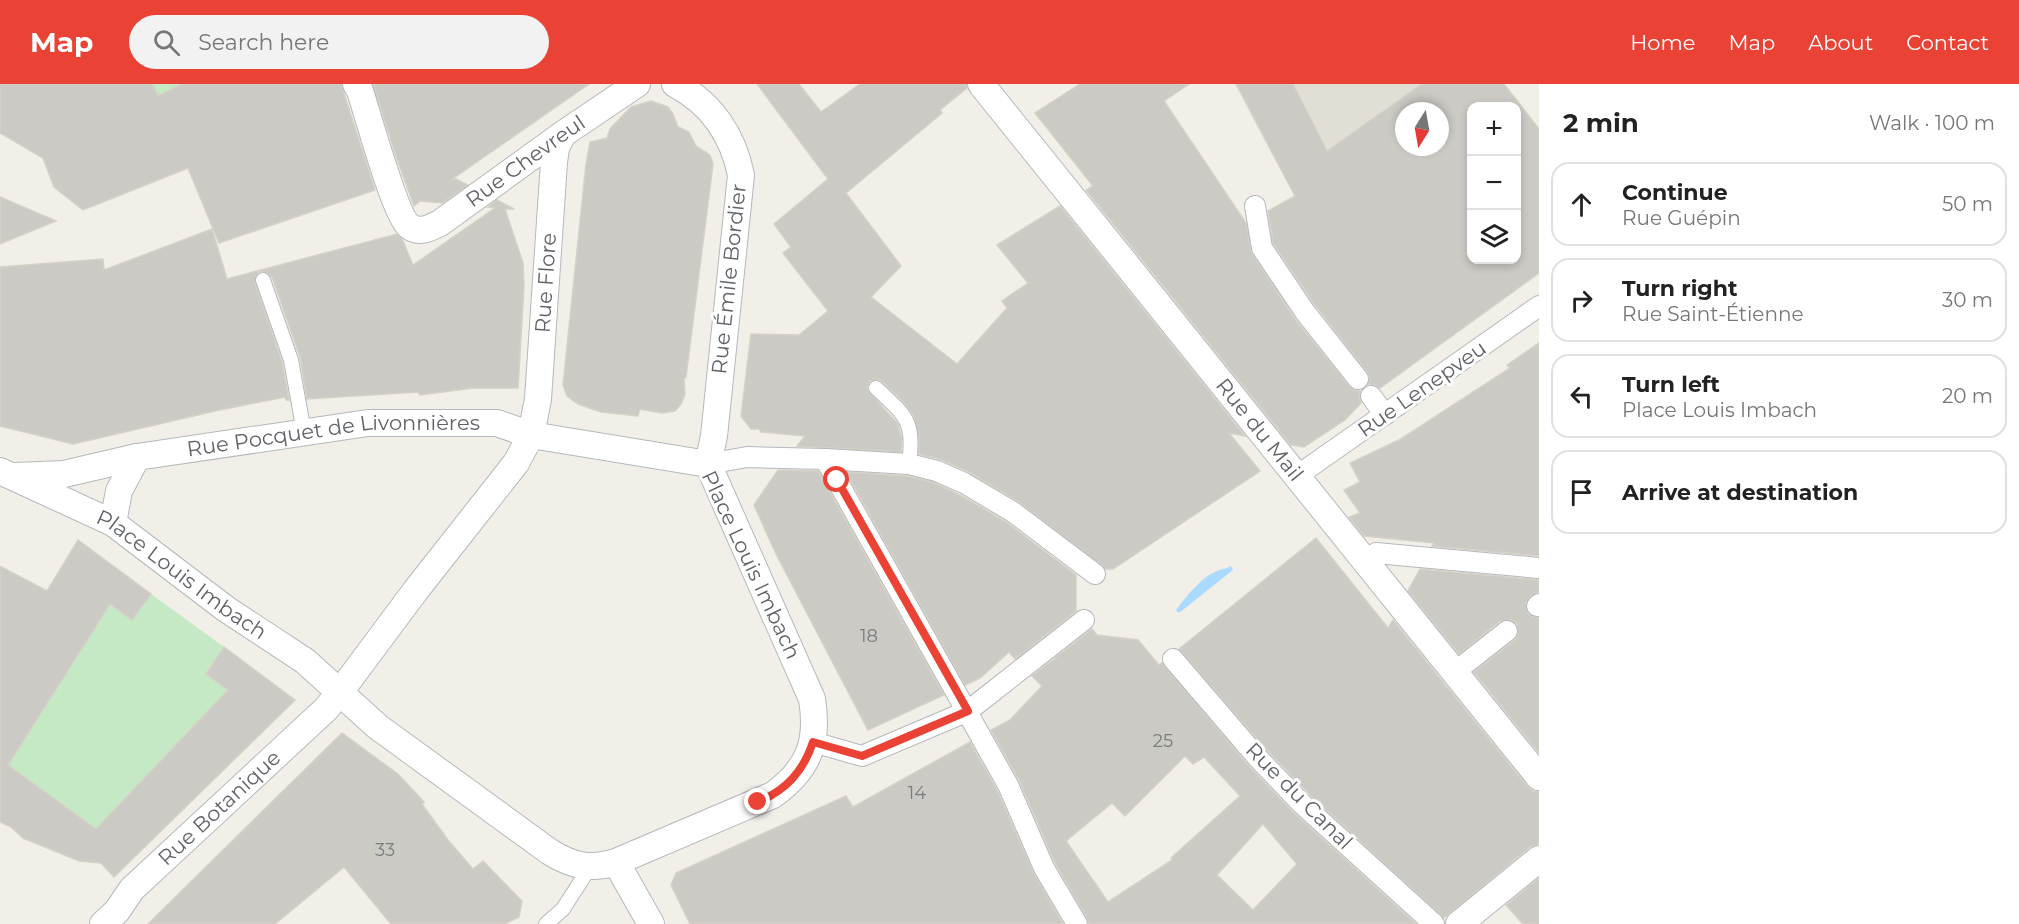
<!DOCTYPE html>
<html lang="en">
<head>
<meta charset="utf-8">
<style>
	:root { --surface:#fff; --page:#f2f2f2; --text:#222; --muted:#767676; --line:#e0e0e0; --accent:#ea4335 }
	body { margin:0; font-family:Montserrat,sans-serif; background:var(--page); color:var(--text) }
	.controls { position:absolute; right:18px; top:18px; display:grid; overflow:hidden; border-radius:12px; box-shadow:0 3px 9px #0003 }
	.controls button { width:54px; height:54px; display:grid; place-items:center; padding:0; border:0; border-bottom:2px solid var(--line); background:var(--surface); color:var(--text); font:30px sans-serif }
	.compass { position:absolute; left:1395px; top:18px; width:54px; height:54px; border-radius:50%; background:var(--surface); box-shadow:0 3px 9px #0003; rotate:191deg }
	.stop { position:absolute; width:18px; height:18px; margin:-14px; border:4px solid #ea4335; border-radius:50%; background:#fff }
	.stop.end { background:#ea4335; border-color:#fff; box-shadow:0 2px 6px #0008 }
	.list { margin:0; padding:0; list-style:none }
	h2 { display:flex; justify-content:space-between; align-items:center; height:78px; margin:0; padding:0 24px; font-size:26px }
	h2 small { font-size:20px; font-weight:400; color:var(--muted) }
	.list li { display:grid; grid-template-columns:39px 1fr auto; gap:18px; align-items:center; box-sizing:border-box; height:84px; margin:0 12px 12px; padding:0 12px; border:2px solid var(--line); border-radius:18px }
	.list b { display:block; font-size:22px; white-space:nowrap }
	.list p { margin:0; font-size:20px; white-space:nowrap; color:var(--muted) }
	.list em { font-size:20px; font-style:normal; color:var(--muted) }
	.icon { flex:none; width:33px; height:33px; fill:none; stroke:currentColor; stroke-width:2; stroke-linecap:round; stroke-linejoin:round }
	.map { position:relative; flex:none; width:1539px; height:840px; overflow:hidden }
	header { display:flex; align-items:center; gap:36px; box-sizing:border-box; height:84px; padding:0 30px; background:var(--accent); color:#fff }
	header strong { font-size:28px }
	nav { display:flex; gap:33px; margin-inline-start:auto; font-size:21px }
	.search { width:420px; height:54px; background:var(--page); display:flex; align-items:center; gap:15px; box-sizing:border-box; padding:0 21px; border-radius:33px; color:var(--muted); font-size:22px }
	main { display:flex }
	aside { flex:1; background:var(--surface) }
	.map>svg:first-child { display:block }
	.education { fill:#e1ded6 }
	.green { fill:#c5e8c5 }
	.water { fill:#aadaff }
	.building { fill:#cccac5; stroke:#d6d1c6; stroke-width:1.5; fill-rule:evenodd }
	.lines { fill:none; stroke-linecap:round; stroke-linejoin:round }
	.service-casing { stroke:#b5b8bc; stroke-width:16 }
	.pedestrian-casing { stroke:#b5b8bc; stroke-width:22 }
	.minor-casing { stroke:#b5b8bc; stroke-width:28 }
	.service { stroke:#fff; stroke-width:14 }
	.pedestrian { stroke:#fff; stroke-width:20 }
	.minor { stroke:#fff; stroke-width:26 }
	.route { stroke:#ea4335; stroke-width:8 }
	.labels { text-anchor:middle; stroke-width:6; stroke-linejoin:round; paint-order:stroke }
	.number-label { font-size:18px; fill:#7a7d7f }
	.street-label { font-size:21px; fill:#5f6368; stroke:#fff }
</style>
</head>
<body>
<header>
<strong>Map</strong>
<div class="search"><svg class="icon" aria-label="search" viewBox="0 0 24 24"><circle cx="10" cy="10" r="6"/><path d="M15 15l6 6"/></svg>Search here</div>
<nav><a>Home</a><a>Map</a><a>About</a><a>Contact</a></nav>
</header>
<main>
<div class="map">
<svg width="1539" height="840" viewBox="0 0 1539 840">
	<rect width="100%" height="100%" fill="#f1efe8"/>
	<path class="education" d="M1236,0H1423L1328,67L1314,86L1290,102Z"/>
	<g class="green">
		<path d="M152,0H182L158,12Z"/>
		<path d="M151,510L224,563L206,590L228,606L96,745L8,681L110,520L132,536Z"/>
	</g>
	<path class="water" d="M1231,482L1233,486L1179,529L1176,526C1187,512 1200,494 1217,487C1222,485 1226,485 1231,482Z"/>
	<g class="building">
		<path d="M0,0H152L158,12L182,0H341L375,106L219,159L188,84L83,126L54,103L43,74L0,49Z"/>
		<path d="M373,0H589L451,96L456,95L468,101L442,119L420,117L414,122L397,75Z"/>
		<path d="M757,0H799L821,28L860,0H966L967,4L940,26L942,29L846,109L901,182L871,213L957,280L1007,224L1002,217L1028,199L997,161L1060,122L1245,352L1229,349L1260,387L1113,485H1106L1019,418L969,388L942,376L919,370V353L914,332L901,315L879,295L870,297L867,303L868,307L898,340L902,355L901,368L797,362L805,352L761,348L759,345H751L741,332L751,250L799,251L828,227L783,169L791,163L774,140L828,95Z"/>
		<path d="M1080,0H1189L1164,17L1246,139L1252,170L1295,235L1349,302L1354,306L1360,307L1359,313L1361,319L1345,336L1304,363L1291,361L1086,106L1093,102L1035,29Z"/>
		<path d="M1236,0H1293L1327,67L1422,0H1504L1539,45V189L1380,304L1375,301L1368,300L1370,294L1367,288L1315,221L1273,159L1268,127L1295,112ZM1472,22H1516V176H1472ZM1404,27H1440V63H1404Z"/>
		<path d="M651,17L668,23L673,30L678,43L689,48L696,62L710,71L713,80L686,293L684,295L685,310L681,320L675,327L662,329L640,325L638,332L601,328L578,320L567,312L563,301L586,80L590,58L607,54L610,45L631,23Z"/>
		<path d="M0,113L56,137L0,160Z"/>
		<path d="M497,116L514,125H505L523,179L524,202L518,304H473L420,311L418,308L307,315L300,273L272,193L268,189L261,187L256,191L255,199L282,278L289,316H286L285,313L215,327L73,360L0,342V183L103,175L104,186L212,145L227,195L397,150L402,155L413,181L495,124L488,123Z"/>
		<path d="M1539,259V472L1432,462L1434,459L1364,452L1349,433L1360,429L1344,406L1360,398L1350,379L1399,356L1418,344L1510,284L1507,281Z"/>
		<path d="M778,386L818,387L944,611L868,646L776,470L754,421Z"/>
		<path d="M846,388L907,392L933,398L958,410L1006,438L1076,491V527L1015,575L1009,568L980,594L965,601Z"/>
		<path d="M1316,454L1388,544L1393,536L1527,702L1533,707L1539,708V760L1530,763L1444,834L1310,711L1266,665L1179,565Z"/>
		<path d="M78,456L151,510L132,536L110,520L8,681L96,745L228,606L206,590L224,563L295,616L114,793L101,779L79,777L23,754L11,743L0,738V482L47,507Z"/>
		<path d="M1420,485L1539,496V508L1531,512L1525,519L1528,530L1533,533L1539,534V669L1474,588L1515,556L1518,551L1517,540L1511,536L1500,537L1459,570L1408,507Z"/>
		<path d="M1092,545L1097,551L1138,556L1159,581L1162,579L1248,681L1293,728L1416,840H1089L1087,834L1055,779L1019,696L991,646L1010,636L1042,602L1032,592ZM1185,672L1193,680L1204,673L1240,712L1171,774L1172,776L1108,818L1066,757L1112,719L1125,732ZM1263,740L1297,780L1253,826L1217,791Z"/>
		<path d="M342,649L398,690L424,718L422,720L448,756L473,785L483,777L514,809L522,817L519,833L505,840H391L344,783L275,840H148Z"/>
		<path d="M970,658L997,706L1034,790L1063,840H690L671,801L676,789L846,712L853,723Z"/>
		<path d="M1539,794V840H1523L1506,821Z"/>
	</g>
	<g class="lines">
		<g class="service-casing">
			<g id="service">
				<path d="M263,196L291,276L304,348"/>
				<path d="M876,304C906,332 915,337 909,380"/>
				<path d="M546,840L563,825L590,783"/>
			</g>
		</g>
		<g class="pedestrian-casing">
			<g id="pedestrian">
				<path d="M1255,122L1262,164L1305,228L1358,295"/>
				<path d="M1371,312L1385,331"/>
				<path d="M825,375L1008,701L1044,784L1077,840"/>
				<path d="M708,380L747,373L825,375L909,380L937,387L964,399L1013,428L1095,490"/>
				<path d="M1304,387L1539,222"/>
				<path d="M1376,469L1539,484"/>
				<path d="M1537,522L1539,520"/>
				<path d="M1173,575L1257,673L1302,720L1434,840"/>
				<path d="M1465,580L1507,547"/>
				<path d="M813,658L862,672L968,627L1084,536"/>
			</g>
		</g>
		<g class="minor-casing">
			<g id="minor">
				<path id="s1" d="M356,0L360,7C368,31 395,131 409,142C419,150 430,144 440,139L563,50L637,0"/>
				<path d="M675,0C711,19 733,51 741,91L714,352L708,380"/>
				<path id="s2" d="M981,0L1539,693"/>
				<path id="s3" d="M0,387L113,439L226,525L305,577L378,643L550,768C573,782 590,786 616,778L773,711C809,685 819,658 812,615L708,380"/>
				<path id="s4" d="M15,392L64,390L137,373L368,339H497L531,351L708,380"/>
				<path d="M113,439L119,407L137,373"/>
				<path d="M616,778L651,840"/>
				<path id="s5" d="M103,840L117,827L132,805L326,625L343,604L416,506L516,379L531,351L538,315L554,78L556,64L563,50"/>
				<path d="M1459,840L1539,775"/>
			</g>
		</g>
		<use href="#service" class="service"/>
		<use href="#pedestrian" class="pedestrian"/>
		<use href="#minor" class="minor"/>
	</g>
	<g class="lines">
		<path class="route" d="M758,718C786,706 803,688 813,658L862,672L968,627L837,396"/>
	</g>
	<g class="labels">
		<g class="number-label">
			<text x="869" y="558">18</text>
			<text x="1163" y="663">25</text>
			<text x="917" y="715">14</text>
			<text x="385" y="772">33</text>
		</g>
		<g class="street-label">
			<text dy="7" stroke="none"><textPath href="#s1" startOffset="291">Rue Chevreul</textPath></text>
			<text transform="translate(729 195) rotate(-84)" y="7">Rue Émile Bordier</text>
			<text dy="7" stroke="none"><textPath href="#s5" startOffset="806">Rue Flore</textPath></text>
			<text transform="translate(1422 305) rotate(-35)" y="7">Rue Lenepveu</text>
			<text dy="7" stroke="none"><textPath href="#s2" startOffset="444">Rue du Mail</textPath></text>
			<text dy="7" stroke="none"><textPath href="#s4" startOffset="322">Rue Pocquet de Livonnières</textPath></text>
			<text transform="translate(751 481) rotate(65)" y="7">Place Louis Imbach</text>
			<text dy="7" stroke="none"><textPath href="#s3" startOffset="210">Place Louis Imbach</textPath></text>
			<text transform="translate(1299 712) rotate(45)" y="7">Rue du Canal</text>
			<text dy="7" stroke="none"><textPath href="#s5" startOffset="165">Rue Botanique</textPath></text>
		</g>
	</g>
</svg>
<div class="controls">
<button>+</button>
<button>−</button>
<button><svg class="icon" aria-label="layers" viewBox="0 0 24 24"><path d="M12 4l9 5-9 5-9-5zM3 14l9 5 9-5"/></svg></button>
</div>
<svg class="compass" viewBox="-18 -18 36 36"><path d="M0-13l5 13h-10z" fill="#e53935"/><path d="M0 13l5-13h-10z" fill="#767676"/></svg>
<div class="stop" style="left:837px;top:396px"></div>
<div class="stop end" style="left:758px;top:718px"></div>
</div>
<aside>
<h2>2 min<small>Walk · 100 m</small></h2>
<ul class="list">
<li><svg class="icon" aria-label="ahead" viewBox="0 0 24 24"><path d="M12 20V5M6 11l6-6 6 6"/></svg><div><b>Continue</b><p>Rue Guépin</p></div><em>50 m</em></li>
<li><svg class="icon" aria-label="right" viewBox="0 0 24 24"><path d="M7 20v-9h11M14 6l5 5-5 5"/></svg><div><b>Turn right</b><p>Rue Saint-Étienne</p></div><em>30 m</em></li>
<li><svg class="icon" aria-label="left" viewBox="0 0 24 24"><path d="M17 20v-9H6M10 6l-5 5 5 5"/></svg><div><b>Turn left</b><p>Place Louis Imbach</p></div><em>20 m</em></li>
<li><svg class="icon" aria-label="arrive" viewBox="0 0 24 24"><path d="M6 21V4h12l-3 4 3 4H6"/></svg><div><b>Arrive at destination</b></div></li>
</ul>
</aside>
</main>
</body>
</html>
